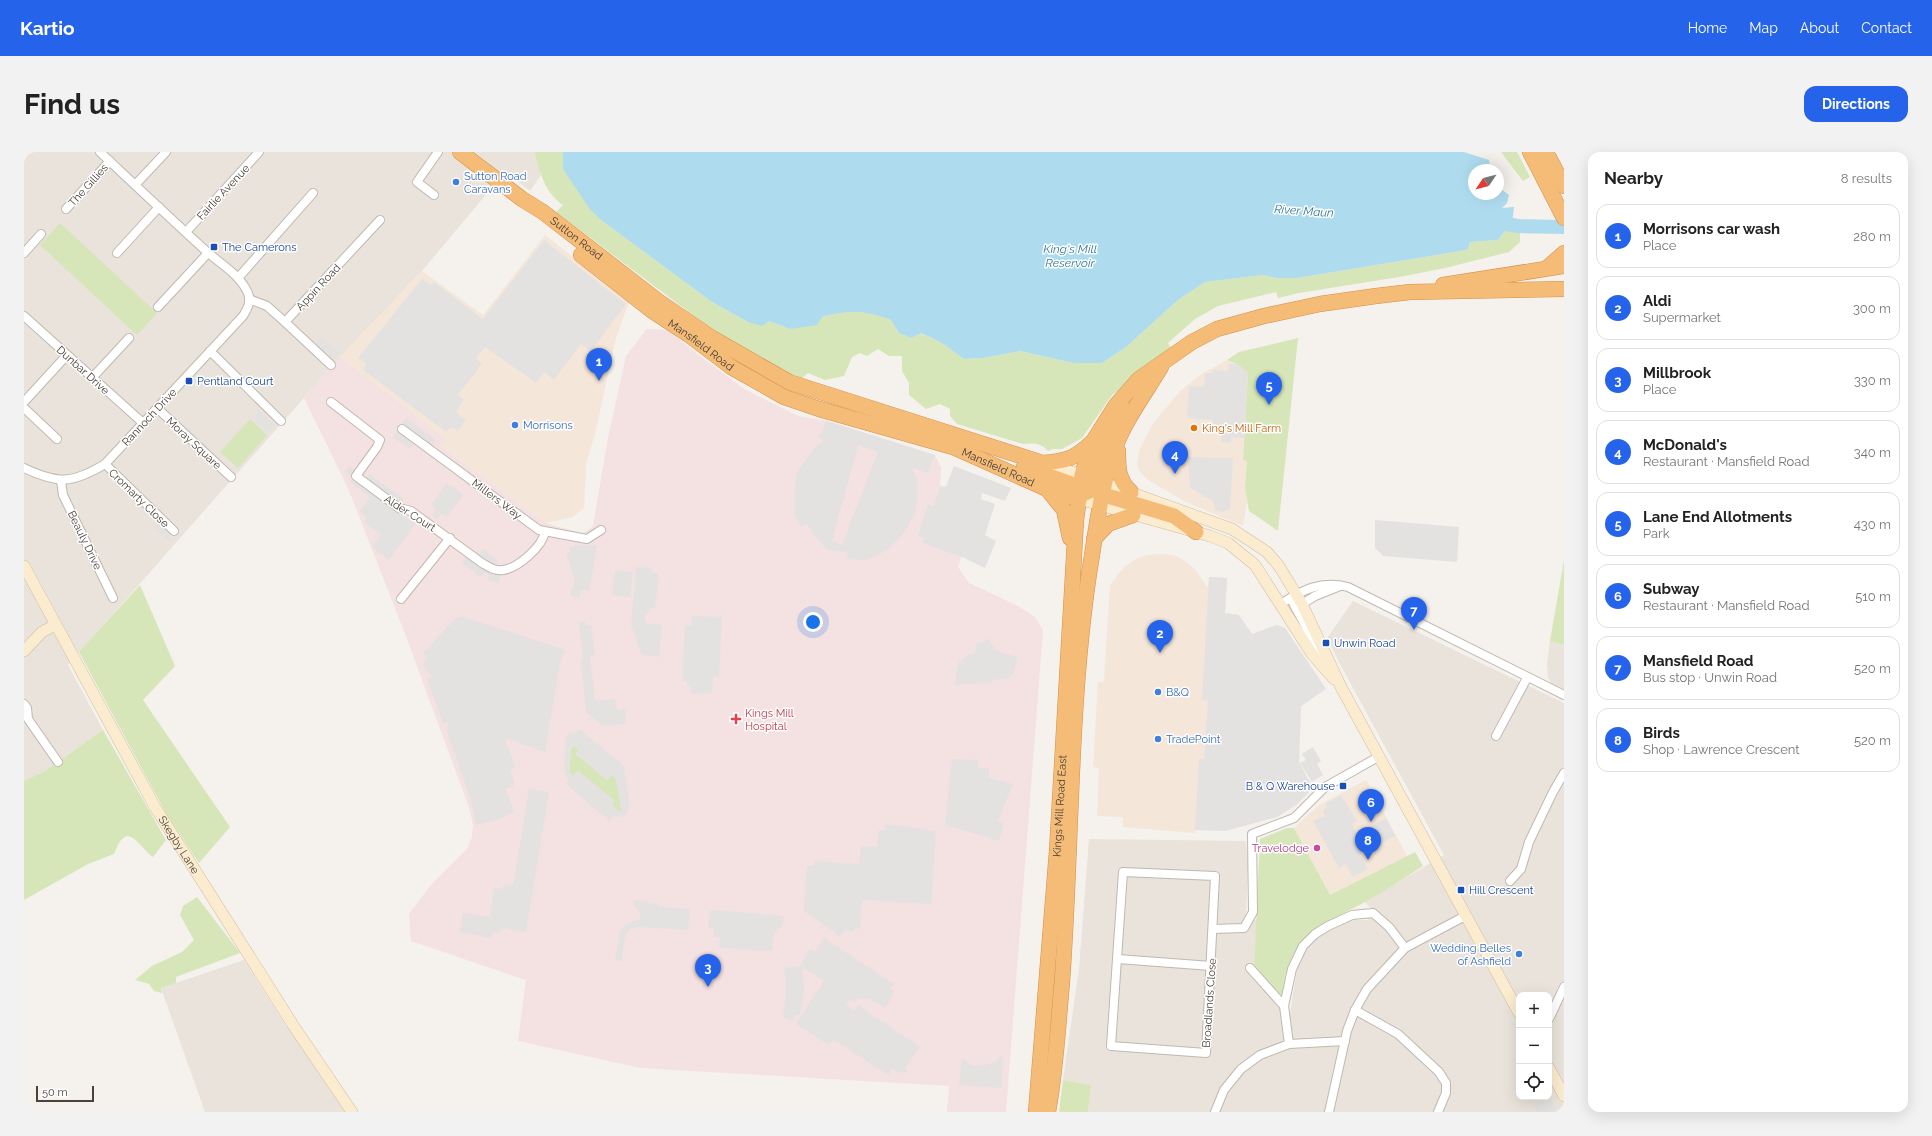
<!DOCTYPE html>
<html lang="en">
<head>
<meta charset="utf-8">
<style>
	:root { --surface:#fff; --page:#f2f2f2; --text:#222; --muted:#767676; --line:#e0e0e0; --accent:#2563eb }
	body { margin:0; font-family:Raleway,sans-serif; background:var(--page); color:var(--text) }
	.controls { position:absolute; right:12px; bottom:12px; display:grid; overflow:hidden; border-radius:8px; box-shadow:0 4px 16px #0002 }
	.controls button { width:36px; height:36px; display:grid; place-items:center; padding:0; border:0; border-bottom:1px solid var(--line); background:var(--surface); color:var(--text); font:20px sans-serif }
	.compass { position:absolute; left:1444px; top:12px; width:36px; height:36px; border-radius:50%; background:var(--surface); box-shadow:0 4px 16px #0002; rotate:235deg }
	.scale { position:absolute; left:12px; bottom:10px; width:58px; box-sizing:border-box; padding-left:4px; border:2px solid #49413a; border-top:0; font-size:11px; line-height:14px; white-space:nowrap; color:#49413a; -webkit-text-stroke:3px #fff; paint-order:stroke }
	.you { position:absolute; left:789px; top:470px; width:14px; height:14px; margin:-10px; border:3px solid #fff; border-radius:50%; background:#1a73e8; box-shadow:0 0 0 6px #1a73e833 }
	.badge { display:grid; place-items:center; width:26px; height:26px; border-radius:50%; background:var(--accent); color:#fff; font-size:13px; font-weight:700 }
	.pin { position:absolute; translate:-50% -33px; filter:drop-shadow(0 1px 2px #0008) }
	.pin::after { content:''; position:absolute; top:21px; width:14px; height:12px; background:inherit; clip-path:polygon(0 0,100% 0,50% 100%) }
	.list { margin:0; padding:0; list-style:none }
	h2 { display:flex; justify-content:space-between; align-items:center; height:52px; margin:0; padding:0 16px; font-size:17px }
	h2 small { font-size:13px; font-weight:400; color:var(--muted) }
	.list li { display:grid; grid-template-columns:26px 1fr auto; gap:12px; align-items:center; box-sizing:border-box; height:64px; margin:0 8px 8px; padding:0 8px; border:1px solid var(--line); border-radius:12px }
	.list b { display:block; font-size:15px; white-space:nowrap }
	.list p { margin:0; font-size:13px; white-space:nowrap; color:var(--muted) }
	.list em { font-size:13px; font-style:normal; color:var(--muted) }
	.icon { flex:none; width:22px; height:22px; fill:none; stroke:currentColor; stroke-width:2; stroke-linecap:round; stroke-linejoin:round }
	.map { position:relative; flex:none; width:1540px; height:960px; overflow:hidden; border-radius:12px }
	header { display:flex; align-items:center; gap:24px; box-sizing:border-box; height:56px; padding:0 20px; background:var(--accent); color:#fff }
	header strong { font-size:19px }
	nav { display:flex; gap:22px; margin-inline-start:auto; font-size:14px }
	.intro { display:flex; align-items:center; justify-content:space-between; box-sizing:border-box; height:96px; padding:0 24px }
	h1 { margin:0; font-size:28px }
	.button { padding:10px 18px; border-radius:12px; background:var(--accent); color:#fff; font-size:14px; font-weight:700 }
	main { display:flex; gap:24px; padding:0 24px }
	aside { flex:1; background:var(--surface); border-radius:12px; box-shadow:0 4px 16px #0002 }
	.map>svg:first-child { display:block }
	.residential { fill:#e9e3db; fill-rule:evenodd }
	.commercial { fill:#f5e6da }
	.medical { fill:#f4e1e1 }
	.green { fill:#d7e6b8 }
	.parking { fill:#e4e2e0; fill-rule:evenodd }
	.water { fill:#aedbed }
	.lines { fill:none; stroke-linecap:round; stroke-linejoin:round }
	.river { stroke:#aedbed; stroke-width:14 }
	.street-casing { stroke:#c0b8af; stroke-width:10 }
	.secondary-casing { stroke:#d2be9f; stroke-width:12 }
	.highway-casing { stroke:#d58f47; stroke-width:16 }
	.street { stroke:#fff; stroke-width:8 }
	.secondary { stroke:#fbecd0; stroke-width:11 }
	.highway { stroke:#f5bc77; stroke-width:15 }
	.shop-dot { fill:#3f7fe0; stroke:#fff; stroke-width:1.5 }
	.transit-dot { fill:#1a4fb4; stroke:#fff; stroke-width:1.5 }
	.food-dot { fill:#e8710a; stroke:#fff; stroke-width:1.5 }
	.health-dot { fill:#e0444e; stroke:#fff; stroke-width:1.5 }
	.hotel-dot { fill:#d1479c; stroke:#fff; stroke-width:1.5 }
	.labels { text-anchor:middle; stroke-width:3; stroke-linejoin:round; paint-order:stroke }
	.shop-label { font-size:11px; fill:#366cbe; stroke:#fff; text-anchor:start }
	.street-label { font-size:11px; fill:#49413a; stroke:#fff }
	.transit-label { font-size:11px; fill:#164399; stroke:#fff; text-anchor:start }
	.food-label { font-size:11px; fill:#c56008; stroke:#fff; text-anchor:start }
	.health-label { font-size:11px; fill:#be3a42; stroke:#fff; text-anchor:start }
	.hotel-label { font-size:11px; fill:#b23c85; stroke:#fff; text-anchor:end }
	.water-label { font-size:12px; font-style:italic; fill:#327a98; stroke:#fff }
</style>
</head>
<body>
<header>
<strong>Kartio</strong>
<nav><a>Home</a><a>Map</a><a>About</a><a>Contact</a></nav>
</header>
<div class="intro"><h1>Find us</h1><a class="button">Directions</a></div>
<main>
<div class="map">
<svg width="1540" height="960" viewBox="0 0 1540 960">
	<rect width="100%" height="100%" fill="#f5f1ec"/>
	<g class="residential">
		<path d="M0,0H510L517,23L506,39L481,20L398,119L316,205L44,513L79,578L21,619L0,629Z"/>
		<path d="M1329,449L1540,551V960H1064L1067,933L1039,928L1055,817L1065,687L1222,689L1224,711L1222,763L1233,769L1230,817L1226,822L1258,858L1266,860L1274,812L1283,796L1294,785L1327,768H1344L1348,758L1341,750L1420,703L1317,514L1303,486ZM1495,843H1525V945H1495Z"/>
		<path d="M1526,489L1540,493V538L1527,532L1524,525L1523,512Z"/>
		<path d="M220,808L262,874L269,880L322,960H181L137,836Z"/>
	</g>
	<g class="commercial">
		<path d="M521,83L605,150L592,186L571,282L562,312L560,356L549,365L522,371L417,294L421,287L316,205L398,119L459,163Z"/>
		<path d="M1203,208L1213,212L1224,221L1219,307L1223,309L1221,336L1223,349L1219,374L1164,351L1124,328L1115,318L1113,311L1116,297L1128,273L1156,239L1179,221Z"/>
		<path d="M1138,402L1152,404L1161,409L1171,417L1184,436L1185,425L1203,426L1201,461L1215,463L1228,482L1253,473L1261,476L1302,537L1277,554L1275,610L1289,636L1272,653L1253,665L1201,679L1171,678V681L1099,675V665L1073,664L1075,616L1069,615L1074,530H1080L1086,433L1100,415L1112,407L1123,403Z"/>
		<path d="M1342,628L1383,704L1306,743L1270,676L1295,653Z"/>
	</g>
	<path class="medical" d="M623,177L644,178L673,202L720,237L774,264L803,269L911,303L917,315L916,334L957,347L934,415L945,431L994,454L1011,465L1019,478L982,960H923L925,934L617,916L494,889L502,828L387,789L385,762L407,733L443,697L448,685L449,672L445,655L380,479L324,336L280,246L316,205L422,287L417,294L522,371L559,382L569,374L584,286L602,204Z"/>
	<g class="green">
		<path d="M510,0H539V17L577,68L688,150L724,170L745,169L766,177C805,162 826,152 867,168L875,181L887,186L896,181L918,191L940,207L959,206L996,199L1049,211H1078L1102,195L1154,148L1181,130L1239,123L1252,126H1273L1437,99L1444,97L1446,90L1474,88L1483,76L1496,79V90L1485,100L1421,116L1381,124L1275,141L1254,146L1252,140L1194,154L1171,167L1144,191L1148,198L1088,243L1058,286L1038,297H1029L1024,299C1017,291 1010,291 999,292L933,272L926,264V257L916,252L902,257L885,243V231L878,219V204H865L854,197L843,204L836,201L828,205L820,224L801,228L784,221L776,228L710,194L532,60L539,53C521,41 516,20 510,0Z"/>
		<path d="M1477,0H1493L1506,25L1499,29Z"/>
		<path d="M36,71L133,161L113,183L16,93Z"/>
		<path d="M1274,186L1254,379L1225,359L1221,336L1223,309L1219,308L1224,221L1213,212L1203,208L1215,200Z"/>
		<path d="M226,267L243,283L214,316L196,300Z"/>
		<path d="M1540,408V493L1526,489Z"/>
		<path d="M116,433L151,514L119,548L206,675L175,711L143,663L55,500Z"/>
		<path d="M79,578L142,688L129,705C114,694 103,666 90,702L64,712L0,748V629L21,619Z"/>
		<path d="M550,593L555,598L552,602L583,628L588,623L592,627L597,657L595,660L587,653L591,649L554,619L549,624L545,621L547,597Z"/>
		<path d="M1263,676H1270L1306,743L1391,700L1399,714C1380,726 1361,739 1341,750C1311,766 1278,778 1265,812C1261,821 1260,832 1258,842L1253,843L1230,817L1236,687Z"/>
		<path d="M173,745L216,801L152,825V831L137,836L138,841L130,839L125,832L111,828L128,814L158,800L170,788L156,763L159,754Z"/>
		<circle cx="682" cy="809" r="6"/>
		<path d="M1039,928L1067,933L1064,960H1035Z"/>
	</g>
	<g class="parking">
		<path d="M520,88L602,152L567,199L557,192L530,228L520,220L512,231L461,195L452,206L458,212L434,243L440,248L432,260L442,268L434,279L427,275L422,280L339,218L342,212L334,206L398,127L407,133L410,130L459,167Z"/>
		<path d="M297,184L315,200L308,207L291,191Z"/>
		<path d="M1205,212H1213L1224,221L1220,286L1207,285V291L1197,290L1198,273L1189,272V268L1163,266L1165,234L1180,235L1181,221H1188L1189,218L1204,219Z"/>
		<path d="M235,258L250,273L243,281L228,266Z"/>
		<path d="M382,266L412,288L407,294L395,285L386,297L369,285Z"/>
		<path d="M803,269L911,303L904,321L888,316L893,328L894,343L892,358L886,371L878,383L863,398L844,408L823,407L824,400L804,398L792,386L783,372L777,375L771,364L770,348L773,320L791,295L800,288L794,286ZM834,293L854,300L818,393L808,389Z"/>
		<path d="M1164,305L1209,306L1206,357L1198,360L1191,358L1189,349L1166,336Z"/>
		<path d="M325,314L342,326L345,322L380,347L372,358L391,372L365,408L348,395L357,383L340,370L343,365L336,359L346,345L326,330L329,325L321,320Z"/>
		<path d="M930,314L987,336L981,349L958,341L957,347L971,352L961,383L972,389L961,416L938,405L898,391L900,386L894,384L904,352L910,354L916,334L922,335Z"/>
		<path d="M423,331L439,343L423,365L418,361L413,367L408,363L412,357L407,353Z"/>
		<path d="M1351,368L1435,375L1433,410L1359,404L1351,396Z"/>
		<path d="M131,370L149,387L146,391L129,376Z"/>
		<path d="M556,393L573,394L565,439L560,438L557,439L555,446L546,443L551,429L542,402L546,400L545,395Z"/>
		<path d="M447,397L455,402L459,397L474,409L471,413L477,414L475,431L464,428L465,422L461,421L457,425L438,411Z"/>
		<path d="M612,415L628,416L627,421H635L631,456H626L625,461H621V466L622,471L638,473L635,505L618,503L607,473Z"/>
		<path d="M591,418L609,420L606,445L588,443Z"/>
		<path d="M1185,425L1203,426L1201,461L1215,463L1228,482L1253,473L1261,476L1302,537L1277,554L1275,610L1289,636L1272,653L1253,665L1201,679L1171,678L1175,607H1180L1184,549L1178,548Z"/>
		<path d="M437,464L541,498L536,512L521,600L481,586L491,615L486,618L490,630L489,634L482,637L490,660L473,668L452,673L447,648L423,580L425,570L419,571L403,527L408,525L399,512L403,506L399,501L432,466Z"/>
		<path d="M668,464L698,465L695,525H689L688,542L667,541V533H663V529H658L661,473L667,474Z"/>
		<path d="M561,469V473H567L571,503H566L571,549L591,547L593,558L601,557L602,572L579,574L562,560L557,511L559,505L555,470Z"/>
		<path d="M963,486L971,497L978,501L994,505L989,523H985V526L969,528V530L931,533L933,516L935,510L945,503H949L952,498V492L958,491Z"/>
		<path d="M555,577L600,614L605,648L604,659L599,665L589,664L585,669L542,632L545,628L540,620L542,585L545,581L551,582ZM550,594L555,598L551,602L584,628L588,623L592,627L597,657L595,659L588,653L591,649L553,619L549,624L545,621L547,597Z"/>
		<path d="M1289,595L1297,609L1293,612L1299,623L1288,630L1276,611L1282,608L1278,602Z"/>
		<path d="M928,607L954,608V616H965V626L989,632L974,669L980,672L975,689L921,673Z"/>
		<path d="M505,637L525,640L502,780L478,776L474,781L468,780L467,786L436,780L439,761L466,765L470,736L477,737L481,733L489,734Z"/>
		<path d="M1317,643L1333,669L1328,672L1333,682L1362,666L1371,684L1336,703L1344,717L1329,725L1322,712L1315,716L1289,669L1301,664L1299,659L1303,656L1301,652Z"/>
		<path d="M861,672L912,679L907,752L838,748L836,777L830,776V780L820,778L816,784L780,759L783,714H790L791,709L835,712L837,694L853,695L855,678H861Z"/>
		<path d="M610,748L635,752V755L666,757L664,778L613,775L607,777L602,782L600,789L598,809H591L596,779L603,772L616,767V759L609,753Z"/>
		<path d="M692,758L760,764L757,776H753L752,781H750L748,799L695,796L696,785H690V777L684,776L686,759Z"/>
		<path d="M800,786L870,832L867,837L870,841L861,856L846,847L834,846L831,850L826,847L822,853L830,859L834,853L896,895L881,916L883,921L874,920L868,917L864,923L809,887L805,893L772,872L800,829L778,815L780,839L776,863H771L768,868L759,866L762,835L760,816L776,814L786,797L791,800Z"/>
		<path d="M979,902L977,936L935,933L938,907L950,914H957L972,910Z"/>
		<path d="M1525,944L1534,960H1513L1509,953Z"/>
	</g>
	<path class="water" d="M539,0H1440L1465,8L1466,18H1450V42H1474V35L1485,43L1483,51L1478,56L1490,55L1488,72L1483,76L1474,88L1446,90L1444,97L1437,99L1273,126H1252L1239,123L1181,130L1154,148L1102,195L1078,211H1049L996,199L959,206L940,207L918,191L897,181L887,186L875,181L867,168C840,158 825,158 798,165L793,173L766,177L745,169L738,174L724,170L688,150L577,68L565,56L539,17Z"/>
	<g class="lines">
		<path class="river" d="M1470,70L1494,74L1540,75"/>
		<g class="street-casing">
			<g id="street">
				<path d="M111,33L142,0"/>
				<path d="M410,43L393,30L414,0"/>
				<path d="M42,57L86,9"/>
				<path d="M162,80L235,0"/>
				<path d="M0,101L17,82"/>
				<path d="M93,101L135,55"/>
				<path d="M214,126L289,41"/>
				<path d="M225,147L243,154L261,170L356,68"/>
				<path d="M134,155L184,101"/>
				<path d="M0,164L119,271"/>
				<path d="M261,170L307,213"/>
				<path d="M186,199L257,269"/>
				<path d="M68,226L105,186"/>
				<path d="M0,250L43,203"/>
				<path d="M307,250L356,288L353,295L332,324L375,356L387,359L458,411C465,415 470,419 479,418C494,416 518,395 521,380"/>
				<path d="M0,256L33,287"/>
				<path d="M133,256L207,325"/>
				<path d="M378,277L515,378L563,387L577,378"/>
				<path d="M81,312L150,379"/>
				<path d="M0,316C34,332 48,332 81,312L219,164C224,156 228,148 223,139C214,121 195,111 181,98C146,66 111,33 76,0"/>
				<path d="M37,329L39,343L89,446"/>
				<path d="M1273,441L1269,451L1281,473L1293,503"/>
				<path d="M377,447L426,386"/>
				<path d="M1257,452C1278,438 1297,428 1324,435L1540,543"/>
				<path d="M1275,454L1291,444L1316,434"/>
				<path d="M0,552L3,556L4,567L34,610"/>
				<path d="M1472,584L1503,526"/>
				<path d="M1099,720L1191,724L1182,901L1087,894Z"/>
				<path d="M1486,729L1497,717L1505,690L1529,640L1540,621"/>
				<path d="M1189,777L1220,776L1229,760L1228,682L1270,666L1301,635L1354,605"/>
				<path d="M1094,807L1187,814"/>
				<path d="M1226,816L1260,854"/>
				<path d="M1331,858L1374,882L1415,920L1422,931V941L1414,960"/>
				<path d="M1525,867L1540,835"/>
				<path d="M1265,892L1260,854L1268,817L1279,794L1291,782L1304,774L1328,763L1349,761L1365,775L1381,796"/>
				<path d="M1191,960L1200,938L1217,917L1236,903L1265,892L1321,889"/>
				<path d="M1305,960L1323,879L1331,858L1343,837L1381,796L1441,764"/>
			</g>
		</g>
		<g class="secondary-casing">
			<g id="secondary">
				<path d="M1022,312L1058,323L1208,377L1243,400L1255,414L1278,452L1317,535L1495,861"/>
				<path d="M1055,347L1186,384L1204,391L1231,413L1288,502L1310,527"/>
				<path id="s1" d="M0,414L131,655L269,873L328,960"/>
				<path d="M0,499L18,480L31,473"/>
				<path d="M1525,916L1540,944"/>
			</g>
		</g>
		<g class="highway-casing">
			<g id="highway">
				<path id="s2" d="M436,0L498,47L519,60L634,149L688,186L765,230L1019,311C1042,309 1050,307 1067,291"/>
				<path d="M1506,0L1540,66"/>
				<path d="M1522,0L1540,34"/>
				<path id="s3" d="M557,103L627,158L665,183L707,215L760,245L795,257L929,295L1023,337L1055,347"/>
				<path d="M1523,116L1540,101"/>
				<path d="M1419,133L1540,114"/>
				<path d="M1094,299C1094,316 1094,328 1107,340"/>
				<path d="M1000,315L1056,335L1064,340"/>
				<path d="M1069,335L1077,342L1150,364L1172,380"/>
				<path d="M1023,337L1040,358L1046,386"/>
				<path d="M1057,344L1066,332L1085,285L1101,258"/>
				<path d="M1070,387L1084,372L1109,363"/>
				<path id="s4" d="M1012,960L1033,698L1052,369L1058,323L1068,291L1092,253L1115,227L1168,190L1193,177L1240,164L1296,152L1352,144L1386,140L1540,137"/>
				<path d="M1024,960C1032,917 1034,874 1038,831C1048,694 1045,557 1065,422C1072,380 1076,339 1090,298C1101,268 1121,242 1137,215"/>
			</g>
		</g>
		<use href="#street" class="street"/>
		<use href="#secondary" class="secondary"/>
		<use href="#highway" class="highway"/>
	</g>
	<g class="shop-dot">
		<circle cx="432" cy="30" r="4"/>
		<circle cx="491" cy="273" r="4"/>
		<circle cx="1134" cy="540" r="4"/>
		<circle cx="1134" cy="587" r="4"/>
		<circle cx="1495" cy="802" r="4"/>
	</g>
	<g class="transit-dot">
		<rect x="186" y="91" width="8" height="8" rx="2"/>
		<rect x="161" y="225" width="8" height="8" rx="2"/>
		<rect x="1298" y="487" width="8" height="8" rx="2"/>
		<rect x="1315" y="630" width="8" height="8" rx="2"/>
		<rect x="1433" y="734" width="8" height="8" rx="2"/>
	</g>
	<circle class="food-dot" cx="1170" cy="276" r="4"/>
	<path class="health-dot" d="M710 561h4v4h4v4h-4v4h-4v-4h-4v-4h4z"/>
	<circle class="hotel-dot" cx="1293" cy="696" r="4"/>
	<g class="labels">
		<g class="shop-label">
			<text x="440" y="28">Sutton Road<tspan x="440" dy="13">Caravans</tspan></text>
			<text x="499" y="277">Morrisons</text>
			<text x="1142" y="544">B&amp;Q</text>
			<text x="1142" y="591">TradePoint</text>
			<text x="1487" y="800" text-anchor="end">Wedding Belles<tspan x="1487" dy="13">of Ashfield</tspan></text>
		</g>
		<g class="street-label">
			<text transform="translate(64 33) rotate(-48)" y="4">The Gillies</text>
			<text transform="translate(199 40) rotate(-47)" y="4">Fairlie Avenue</text>
			<text dy="4" stroke="none"><textPath href="#s2" startOffset="145">Sutton Road</textPath></text>
			<text transform="translate(294 135) rotate(-47)" y="4">Appin Road</text>
			<text dy="4" stroke="none"><textPath href="#s3" startOffset="150">Mansfield Road</textPath></text>
			<text transform="translate(59 218) rotate(42)" y="4">Dunbar Drive</text>
			<text transform="translate(125 265) rotate(-47)" y="4">Rannoch Drive</text>
			<text transform="translate(170 291) rotate(43)" y="4">Moray Square</text>
			<text dy="4" stroke="none"><textPath href="#s3" startOffset="474">Mansfield Road</textPath></text>
			<text transform="translate(115 346) rotate(44)" y="4">Cromarty Close</text>
			<text transform="translate(473 347) rotate(37)" y="4">Millers Way</text>
			<text transform="translate(386 361) rotate(32)" y="4">Alder Court</text>
			<text transform="translate(61 388) rotate(64)" y="4">Beauly Drive</text>
			<text dy="4" stroke="none"><textPath href="#s4" startOffset="307">Kings Mill Road East</textPath></text>
			<text dy="4" stroke="none"><textPath href="#s1" startOffset="319">Skegby Lane</textPath></text>
			<text transform="translate(1185 851) rotate(-86)" y="4">Broadlands Close</text>
		</g>
		<g class="transit-label">
			<text x="198" y="99">The Camerons</text>
			<text x="173" y="233">Pentland Court</text>
			<text x="1310" y="495">Unwin Road</text>
			<text x="1311" y="638" text-anchor="end">B &amp; Q Warehouse</text>
			<text x="1445" y="742">Hill Crescent</text>
		</g>
		<g class="food-label">
			<text x="1178" y="280">King's Mill Farm</text>
		</g>
		<g class="health-label">
			<text x="721" y="565">Kings Mill<tspan x="721" dy="13">Hospital</tspan></text>
		</g>
		<g class="hotel-label">
			<text x="1285" y="700">Travelodge</text>
		</g>
		<g class="water-label">
			<text transform="translate(1280 59) rotate(4)" y="4">River Maun</text>
			<text x="1046" y="101">King's Mill<tspan x="1046" dy="14">Reservoir</tspan></text>
		</g>
	</g>
</svg>
<div class="controls">
<button>+</button>
<button>−</button>
<button><svg class="icon" aria-label="locate" viewBox="0 0 24 24"><circle cx="12" cy="12" r="6"/><path d="M12 2v4M12 18v4M2 12h4M18 12h4"/></svg></button>
</div>
<svg class="compass" viewBox="-18 -18 36 36"><path d="M0-13l5 13h-10z" fill="#e53935"/><path d="M0 13l5-13h-10z" fill="#767676"/></svg>
<div class="scale">50 m</div>
<div class="you"></div>
<div class="pin badge" style="left:575px;top:229px">1</div>
<div class="pin badge" style="left:1136px;top:501px">2</div>
<div class="pin badge" style="left:684px;top:835px">3</div>
<div class="pin badge" style="left:1151px;top:322px">4</div>
<div class="pin badge" style="left:1245px;top:253px">5</div>
<div class="pin badge" style="left:1347px;top:670px">6</div>
<div class="pin badge" style="left:1390px;top:478px">7</div>
<div class="pin badge" style="left:1344px;top:708px">8</div>
</div>
<aside>
<h2>Nearby<small>8 results</small></h2>
<ul class="list">
<li><span class="badge">1</span><div><b>Morrisons car wash</b><p>Place</p></div><em>280 m</em></li>
<li><span class="badge">2</span><div><b>Aldi</b><p>Supermarket</p></div><em>300 m</em></li>
<li><span class="badge">3</span><div><b>Millbrook</b><p>Place</p></div><em>330 m</em></li>
<li><span class="badge">4</span><div><b>McDonald's</b><p>Restaurant · Mansfield Road</p></div><em>340 m</em></li>
<li><span class="badge">5</span><div><b>Lane End Allotments</b><p>Park</p></div><em>430 m</em></li>
<li><span class="badge">6</span><div><b>Subway</b><p>Restaurant · Mansfield Road</p></div><em>510 m</em></li>
<li><span class="badge">7</span><div><b>Mansfield Road</b><p>Bus stop · Unwin Road</p></div><em>520 m</em></li>
<li><span class="badge">8</span><div><b>Birds</b><p>Shop · Lawrence Crescent</p></div><em>520 m</em></li>
</ul>
</aside>
</main>
</body>
</html>
